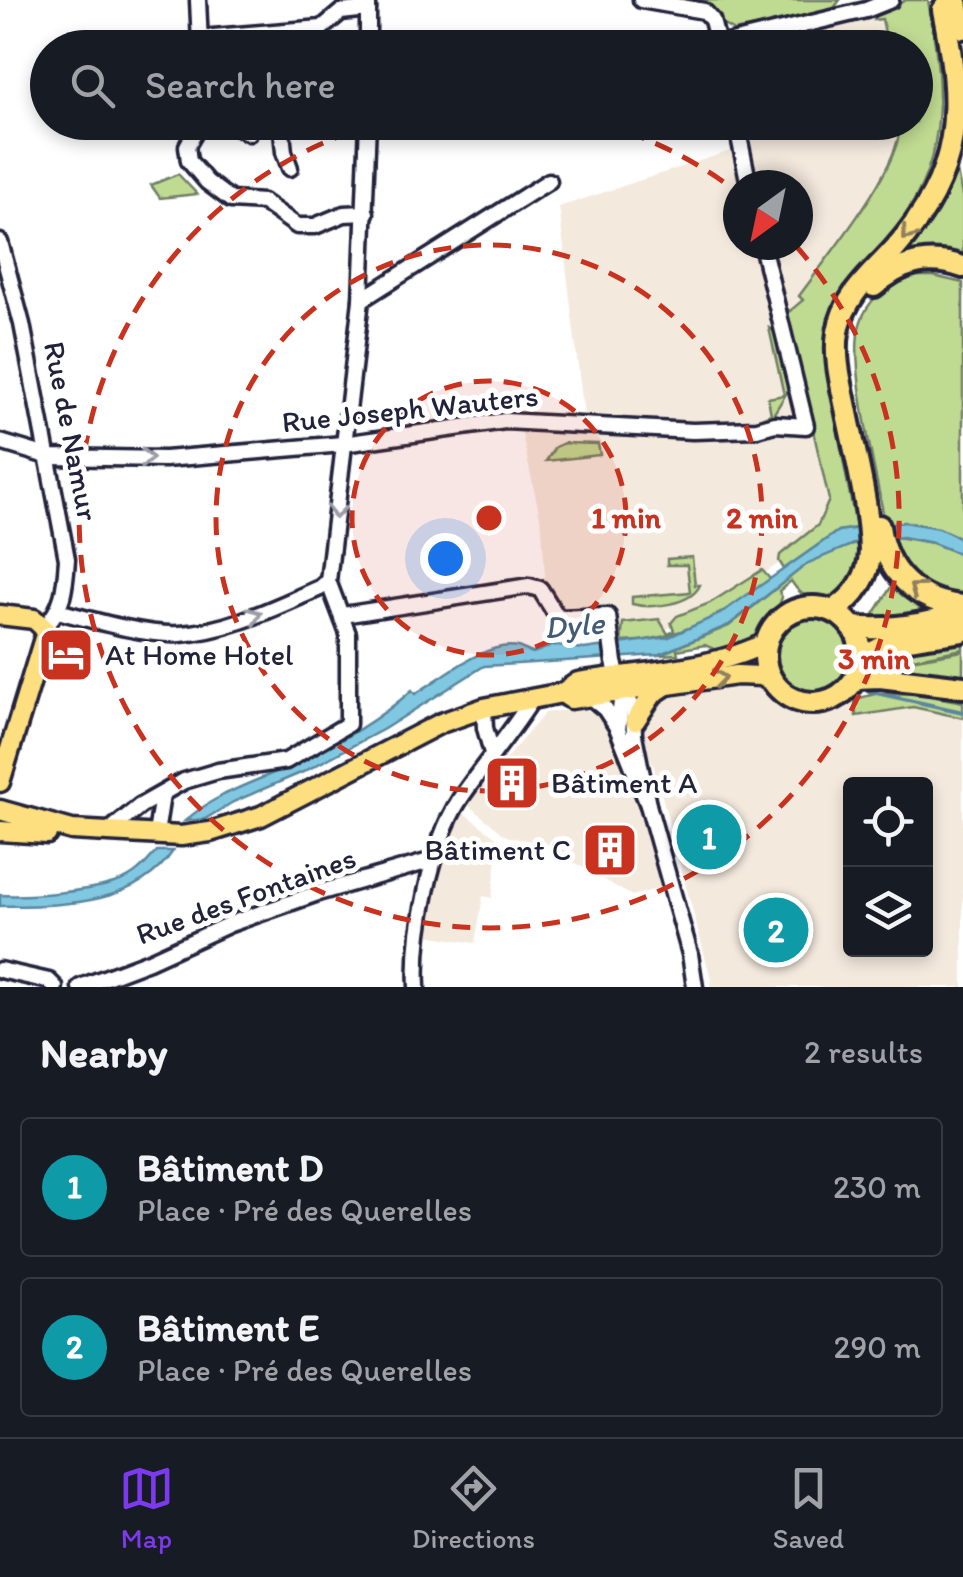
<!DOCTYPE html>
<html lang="en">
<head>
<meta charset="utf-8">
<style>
	:root { --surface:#171b24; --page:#242831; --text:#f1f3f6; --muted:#9ea1a6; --line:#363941; --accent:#7c3aed }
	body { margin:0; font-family:Itim,sans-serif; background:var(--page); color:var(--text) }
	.controls { position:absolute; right:30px; bottom:30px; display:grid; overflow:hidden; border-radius:10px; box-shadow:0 5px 15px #0003 }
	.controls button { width:90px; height:90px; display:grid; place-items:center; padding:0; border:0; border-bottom:2px solid var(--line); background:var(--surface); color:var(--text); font:50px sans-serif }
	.compass { position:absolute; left:723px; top:170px; width:90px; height:90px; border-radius:50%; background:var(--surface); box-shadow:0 5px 15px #0003; rotate:213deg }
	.you { position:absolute; left:445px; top:558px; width:35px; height:35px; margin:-25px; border:8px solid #fff; border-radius:50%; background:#1a73e8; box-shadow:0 0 0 15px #1a73e833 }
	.badge { display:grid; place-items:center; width:65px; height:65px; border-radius:50%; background:var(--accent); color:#fff; font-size:32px; font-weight:700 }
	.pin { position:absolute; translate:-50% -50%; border:5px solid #fff; box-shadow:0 2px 10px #0006 }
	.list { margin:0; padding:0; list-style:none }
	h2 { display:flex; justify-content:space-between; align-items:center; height:130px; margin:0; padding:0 40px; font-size:42px }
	h2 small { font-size:32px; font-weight:400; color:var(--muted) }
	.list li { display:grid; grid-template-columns:65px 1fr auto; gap:30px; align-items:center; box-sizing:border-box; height:140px; margin:0 20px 20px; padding:0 20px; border:2px solid var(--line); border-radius:10px }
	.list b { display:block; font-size:38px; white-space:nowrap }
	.list p { margin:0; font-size:32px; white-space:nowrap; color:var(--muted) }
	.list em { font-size:32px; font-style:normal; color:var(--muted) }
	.icon { flex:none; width:55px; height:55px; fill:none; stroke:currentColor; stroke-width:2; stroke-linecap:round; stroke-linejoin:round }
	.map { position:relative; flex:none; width:963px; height:987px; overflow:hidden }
	.search { position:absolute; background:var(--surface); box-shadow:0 5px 15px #0003; left:30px; right:30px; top:30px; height:110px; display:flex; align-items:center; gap:25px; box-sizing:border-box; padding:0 35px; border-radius:55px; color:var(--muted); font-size:38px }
	.sheet { height:450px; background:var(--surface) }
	nav { display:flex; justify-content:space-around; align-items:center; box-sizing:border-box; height:140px; border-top:2px solid var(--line); background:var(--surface); font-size:28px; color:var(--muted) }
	nav a { display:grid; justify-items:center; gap:5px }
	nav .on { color:var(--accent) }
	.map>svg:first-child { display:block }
	.built { fill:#f4e9dd; fill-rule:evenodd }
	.green { fill:#bfda91; stroke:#707e66; stroke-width:2.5 }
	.water { fill:#80c8e1; stroke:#5a869f; stroke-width:2.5 }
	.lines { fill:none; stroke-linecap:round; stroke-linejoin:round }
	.stream { stroke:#5a869f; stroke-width:4 }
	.minor-casing { stroke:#22223b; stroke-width:21 }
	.major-casing { stroke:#22223b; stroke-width:25 }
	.highway-casing { stroke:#22223b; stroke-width:28 }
	.minor { stroke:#fff; stroke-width:14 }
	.major { stroke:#fedf80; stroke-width:18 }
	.highway { stroke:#fedf80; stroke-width:20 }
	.oneway { stroke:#90805e }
	.oneway2 { stroke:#9c9ca7 }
	.ring { fill:none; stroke:#c8321e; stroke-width:5; stroke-dasharray:18 12 }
	.labels { text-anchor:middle; stroke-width:10; stroke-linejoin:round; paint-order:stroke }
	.street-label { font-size:30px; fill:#22223b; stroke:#fff }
	.poi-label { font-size:30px; fill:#22223b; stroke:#fff; text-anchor:start }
	.water-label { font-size:32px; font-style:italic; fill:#435c75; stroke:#fff }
	.centre { fill:#c8321e; stroke:#fff; stroke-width:5 }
	.ring-label { font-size:30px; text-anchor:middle; font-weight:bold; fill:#c8321e; stroke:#fff; stroke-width:10; stroke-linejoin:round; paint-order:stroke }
</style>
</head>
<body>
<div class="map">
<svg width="963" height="987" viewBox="0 0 963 987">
	<rect width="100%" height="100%" fill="#fff"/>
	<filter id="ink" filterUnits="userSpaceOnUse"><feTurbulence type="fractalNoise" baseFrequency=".01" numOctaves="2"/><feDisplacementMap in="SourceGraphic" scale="20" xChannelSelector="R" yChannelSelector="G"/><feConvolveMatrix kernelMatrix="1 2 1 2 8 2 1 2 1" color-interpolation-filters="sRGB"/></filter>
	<g filter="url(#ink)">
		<g class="built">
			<path d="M883,12L892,48H735L737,46Z"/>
			<path d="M742,123H906L897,162L822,273L837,523L731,597L665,630L620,633V629L599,631L597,623L555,624L546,616L537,596L536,579L545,577L542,526L518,416H584L559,207L736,149ZM738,185H798V245H738Z"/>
			<path d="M750,683L765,688L792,709L808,712L838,706L849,699H855V715L913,707L963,718V987H710L711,979L654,767L645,750L643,730L645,716L653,700L668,691ZM850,784H926V949H850Z"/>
			<path d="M581,708L595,713L609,724L664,887L632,896L543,844L506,836L467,804L545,713Z"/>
			<path d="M461,811L495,836L499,843L492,898L483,896L475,943L427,935L441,855Z"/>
		</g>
		<g class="green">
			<path d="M698,0H840L831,12L734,31L720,23Z"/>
			<path d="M906,0H928C942,79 951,152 901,221C882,247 853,270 840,300C816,357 846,467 856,528L838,531L784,569L779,561L780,555L818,525L829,500L785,307L790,311L803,300L799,296C827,257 901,169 900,123L916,122V48L888,47L882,19L874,20L875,16Z"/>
			<path d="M957,172L963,200V258L944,252L908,254L938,210Z"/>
			<path d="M178,174L197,194L160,198L151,185Z"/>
			<path d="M908,276H933L963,283V539C937,527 914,521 885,523C877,478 848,363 860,324C867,299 887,286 908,276Z"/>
			<path d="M769,328L777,333L789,389L773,415L756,420L771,414L768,398L784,395Z"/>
			<path d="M564,443L598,444L600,455L546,461L555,447Z"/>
			<path d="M890,536L933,543L963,555V602L943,599L860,548C858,586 819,625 791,581L779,591L782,597L777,612L751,643L718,651L705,645L677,650L678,654L658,655L729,626L808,563L832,550Z"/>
			<path d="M692,557L695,585H700C691,605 651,609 632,604V597L690,592L687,565H667V559Z"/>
			<path d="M762,570L771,580C726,612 678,642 621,642L623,623L659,619L668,634L674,631L671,623L677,616L710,603Z"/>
			<path d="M896,579L948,611L868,624Z"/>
			<circle cx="813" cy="656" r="37"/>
			<path d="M949,639L963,645V649L892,663L963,651V680L883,667L885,663L879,665L878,672L870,669L886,653Z"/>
			<path d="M879,693L920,694L963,702V718L913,707L856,716L855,699Z"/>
		</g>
		<g class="water">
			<path d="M904,522L939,528L963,539V555L933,543L903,537L858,542L808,563L729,625L658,655L484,666L384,729L303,772L233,802L205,819L185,821C217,792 256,782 294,764C335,745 379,720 412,690L415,694C442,678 486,640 518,647C523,649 528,652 533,653L554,645L584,649L669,637L720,614L838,531Z"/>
			<path d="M157,851H173C136,907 60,905 0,906V895C28,897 94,891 120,881C136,876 146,863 157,851Z"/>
		</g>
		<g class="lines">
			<path class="stream" d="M867,691L963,712"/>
			<g class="minor-casing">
				<g id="minor">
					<path d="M198,0L200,44"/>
					<path d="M641,0L704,11L712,20L719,48"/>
					<path d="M279,32L280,48"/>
					<path d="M201,38L322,28L341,12L368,9"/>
					<path d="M719,45L866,10L891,0"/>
					<path d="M368,48V1"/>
					<path d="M201,122L187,146L189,161L207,182L231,200L263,202L297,226H315L344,214L366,213"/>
					<path d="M228,122L249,133"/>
					<path d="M281,122L284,152L290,168"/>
					<path d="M736,122L749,185"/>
					<path d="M0,242L22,324L67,559C65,588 64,606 44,628"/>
					<path d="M361,300L549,181"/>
					<path d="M0,442L50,457L165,459L343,444L505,421L693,431L757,429L775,424L806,426L762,245"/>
					<path d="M58,611C92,620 147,636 180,634C229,631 276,607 320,588L328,581"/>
					<path d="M343,615L529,586L540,589L558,618L608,616L614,662L622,691L618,730L648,805"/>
					<path d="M622,691L633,707L634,735L648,805L690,954L695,987"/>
					<path d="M589,696L605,709L618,729"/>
					<path d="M484,708L485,728L492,753"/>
					<path d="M108,832L140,806L184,781L218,771L286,761L348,724V634L328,581L361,300L368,122"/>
					<path d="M156,834L162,795"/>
					<path d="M0,970L49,981L55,987"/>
					<path d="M80,987L149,961L230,924L318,893L433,860"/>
					<path d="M417,987C414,933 431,844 460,799C483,765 511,733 533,698"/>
				</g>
			</g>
			<g class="major-casing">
				<g id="major">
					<path d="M0,615L34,619L44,628L45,635L0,782"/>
					<path d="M562,693L571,699L737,675L761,676L773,682"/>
					<path d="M635,721L653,694L665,686"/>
					<path d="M0,810L72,830L181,836L210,832L261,816L441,723L484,708L562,693L578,682C636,672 715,670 767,642"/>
					<path d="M0,831L47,834"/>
				</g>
			</g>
			<g class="highway-casing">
				<g id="highway">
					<path d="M956,0L963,28"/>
					<path d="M874,286C901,262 929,255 963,267"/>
					<path d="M879,526C885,571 916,603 963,606"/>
					<circle cx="813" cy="655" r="48"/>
					<path d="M833,611C854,597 869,578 870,552C869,504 855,454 846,408C841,383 834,358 838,332C843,298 870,275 893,251C963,172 963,109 943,10L951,0"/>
					<path d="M853,627C890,632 927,622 963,615"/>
					<path d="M861,663C884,636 930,637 963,631"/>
					<path d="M856,678L880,677L963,687"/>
				</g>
			</g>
			<use href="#minor" class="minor"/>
			<use href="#major" class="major"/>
			<use href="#highway" class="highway"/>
		</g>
		<defs><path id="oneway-chevron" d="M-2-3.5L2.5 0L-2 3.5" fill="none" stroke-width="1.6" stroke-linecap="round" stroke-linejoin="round" transform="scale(2.5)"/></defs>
		<g class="oneway">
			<use href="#oneway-chevron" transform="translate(908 234) rotate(128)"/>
			<use href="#oneway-chevron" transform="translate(916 589) rotate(-144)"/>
			<use href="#oneway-chevron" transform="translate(720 678) rotate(-7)"/>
		</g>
		<g class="oneway2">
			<use href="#oneway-chevron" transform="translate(147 458)"/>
			<use href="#oneway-chevron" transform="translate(336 512) rotate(95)"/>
			<use href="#oneway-chevron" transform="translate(255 615) rotate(-21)"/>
		</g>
	</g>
	<circle cx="489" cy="518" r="137" fill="#c8321e" fill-opacity=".12"/>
	<g class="ring">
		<circle cx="489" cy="518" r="137"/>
		<circle cx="489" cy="518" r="273"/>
		<path d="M599 123A410 410 0 0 1 736 191M796 246A410 410 0 1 1 379 123"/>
	</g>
	<defs>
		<g id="hotel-square" transform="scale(2.875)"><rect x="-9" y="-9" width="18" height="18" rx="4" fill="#c8321e" stroke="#fff"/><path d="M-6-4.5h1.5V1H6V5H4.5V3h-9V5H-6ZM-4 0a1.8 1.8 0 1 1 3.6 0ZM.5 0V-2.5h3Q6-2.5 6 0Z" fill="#fff"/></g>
		<g id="building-square" transform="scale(2.875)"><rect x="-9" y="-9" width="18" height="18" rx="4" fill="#c8321e" stroke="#fff"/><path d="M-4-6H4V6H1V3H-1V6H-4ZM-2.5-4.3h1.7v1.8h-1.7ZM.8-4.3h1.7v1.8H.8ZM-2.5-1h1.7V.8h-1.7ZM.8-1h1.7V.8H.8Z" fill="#fff"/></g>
	</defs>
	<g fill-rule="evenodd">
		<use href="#hotel-square" x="66" y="655"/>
		<use href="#building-square" x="512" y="783"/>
		<use href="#building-square" x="610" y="850"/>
	</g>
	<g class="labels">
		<g class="street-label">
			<text transform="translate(410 409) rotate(-6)" y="10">Rue Joseph Wauters</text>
			<text transform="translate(71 431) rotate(79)" y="10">Rue de Namur</text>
			<text transform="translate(246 896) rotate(-20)" y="10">Rue des Fontaines</text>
		</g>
		<g class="poi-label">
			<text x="105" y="665">At Home Hotel</text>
			<text x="551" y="793">Bâtiment A</text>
			<text x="571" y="860" text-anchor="end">Bâtiment C</text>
		</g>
		<g class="water-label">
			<text transform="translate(574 625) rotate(-5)" y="11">Dyle</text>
		</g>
	</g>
	<circle cx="489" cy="518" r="15" class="centre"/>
	<g class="ring-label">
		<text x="626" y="528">1 min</text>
		<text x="762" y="528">2 min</text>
		<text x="874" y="669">3 min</text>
	</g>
</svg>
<div class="controls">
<button><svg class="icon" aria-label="locate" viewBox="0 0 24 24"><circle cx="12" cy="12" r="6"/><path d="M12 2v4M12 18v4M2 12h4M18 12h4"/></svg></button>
<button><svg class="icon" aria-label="layers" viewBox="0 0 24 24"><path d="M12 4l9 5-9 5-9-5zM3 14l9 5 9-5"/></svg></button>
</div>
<svg class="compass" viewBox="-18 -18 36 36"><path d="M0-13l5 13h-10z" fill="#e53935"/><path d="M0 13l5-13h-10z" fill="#9ea1a6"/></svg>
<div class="you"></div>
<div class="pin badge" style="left:709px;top:837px;background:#0f9aa8">1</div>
<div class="pin badge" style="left:776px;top:930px;background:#0f9aa8">2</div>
<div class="search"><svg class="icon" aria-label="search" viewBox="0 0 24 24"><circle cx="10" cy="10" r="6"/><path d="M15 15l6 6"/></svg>Search here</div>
</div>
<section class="sheet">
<h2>Nearby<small>2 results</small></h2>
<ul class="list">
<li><span class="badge" style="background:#0f9aa8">1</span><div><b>Bâtiment D</b><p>Place · Pré des Querelles</p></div><em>230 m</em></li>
<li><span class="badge" style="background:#0f9aa8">2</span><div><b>Bâtiment E</b><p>Place · Pré des Querelles</p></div><em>290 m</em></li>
</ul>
</section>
<nav>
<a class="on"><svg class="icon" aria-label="map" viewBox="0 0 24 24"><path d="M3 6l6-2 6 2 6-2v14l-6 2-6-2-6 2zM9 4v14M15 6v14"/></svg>Map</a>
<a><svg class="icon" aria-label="directions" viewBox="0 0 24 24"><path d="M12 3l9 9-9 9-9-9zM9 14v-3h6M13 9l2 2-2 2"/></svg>Directions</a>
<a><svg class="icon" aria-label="saved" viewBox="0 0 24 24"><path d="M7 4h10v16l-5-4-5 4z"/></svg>Saved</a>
</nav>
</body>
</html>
